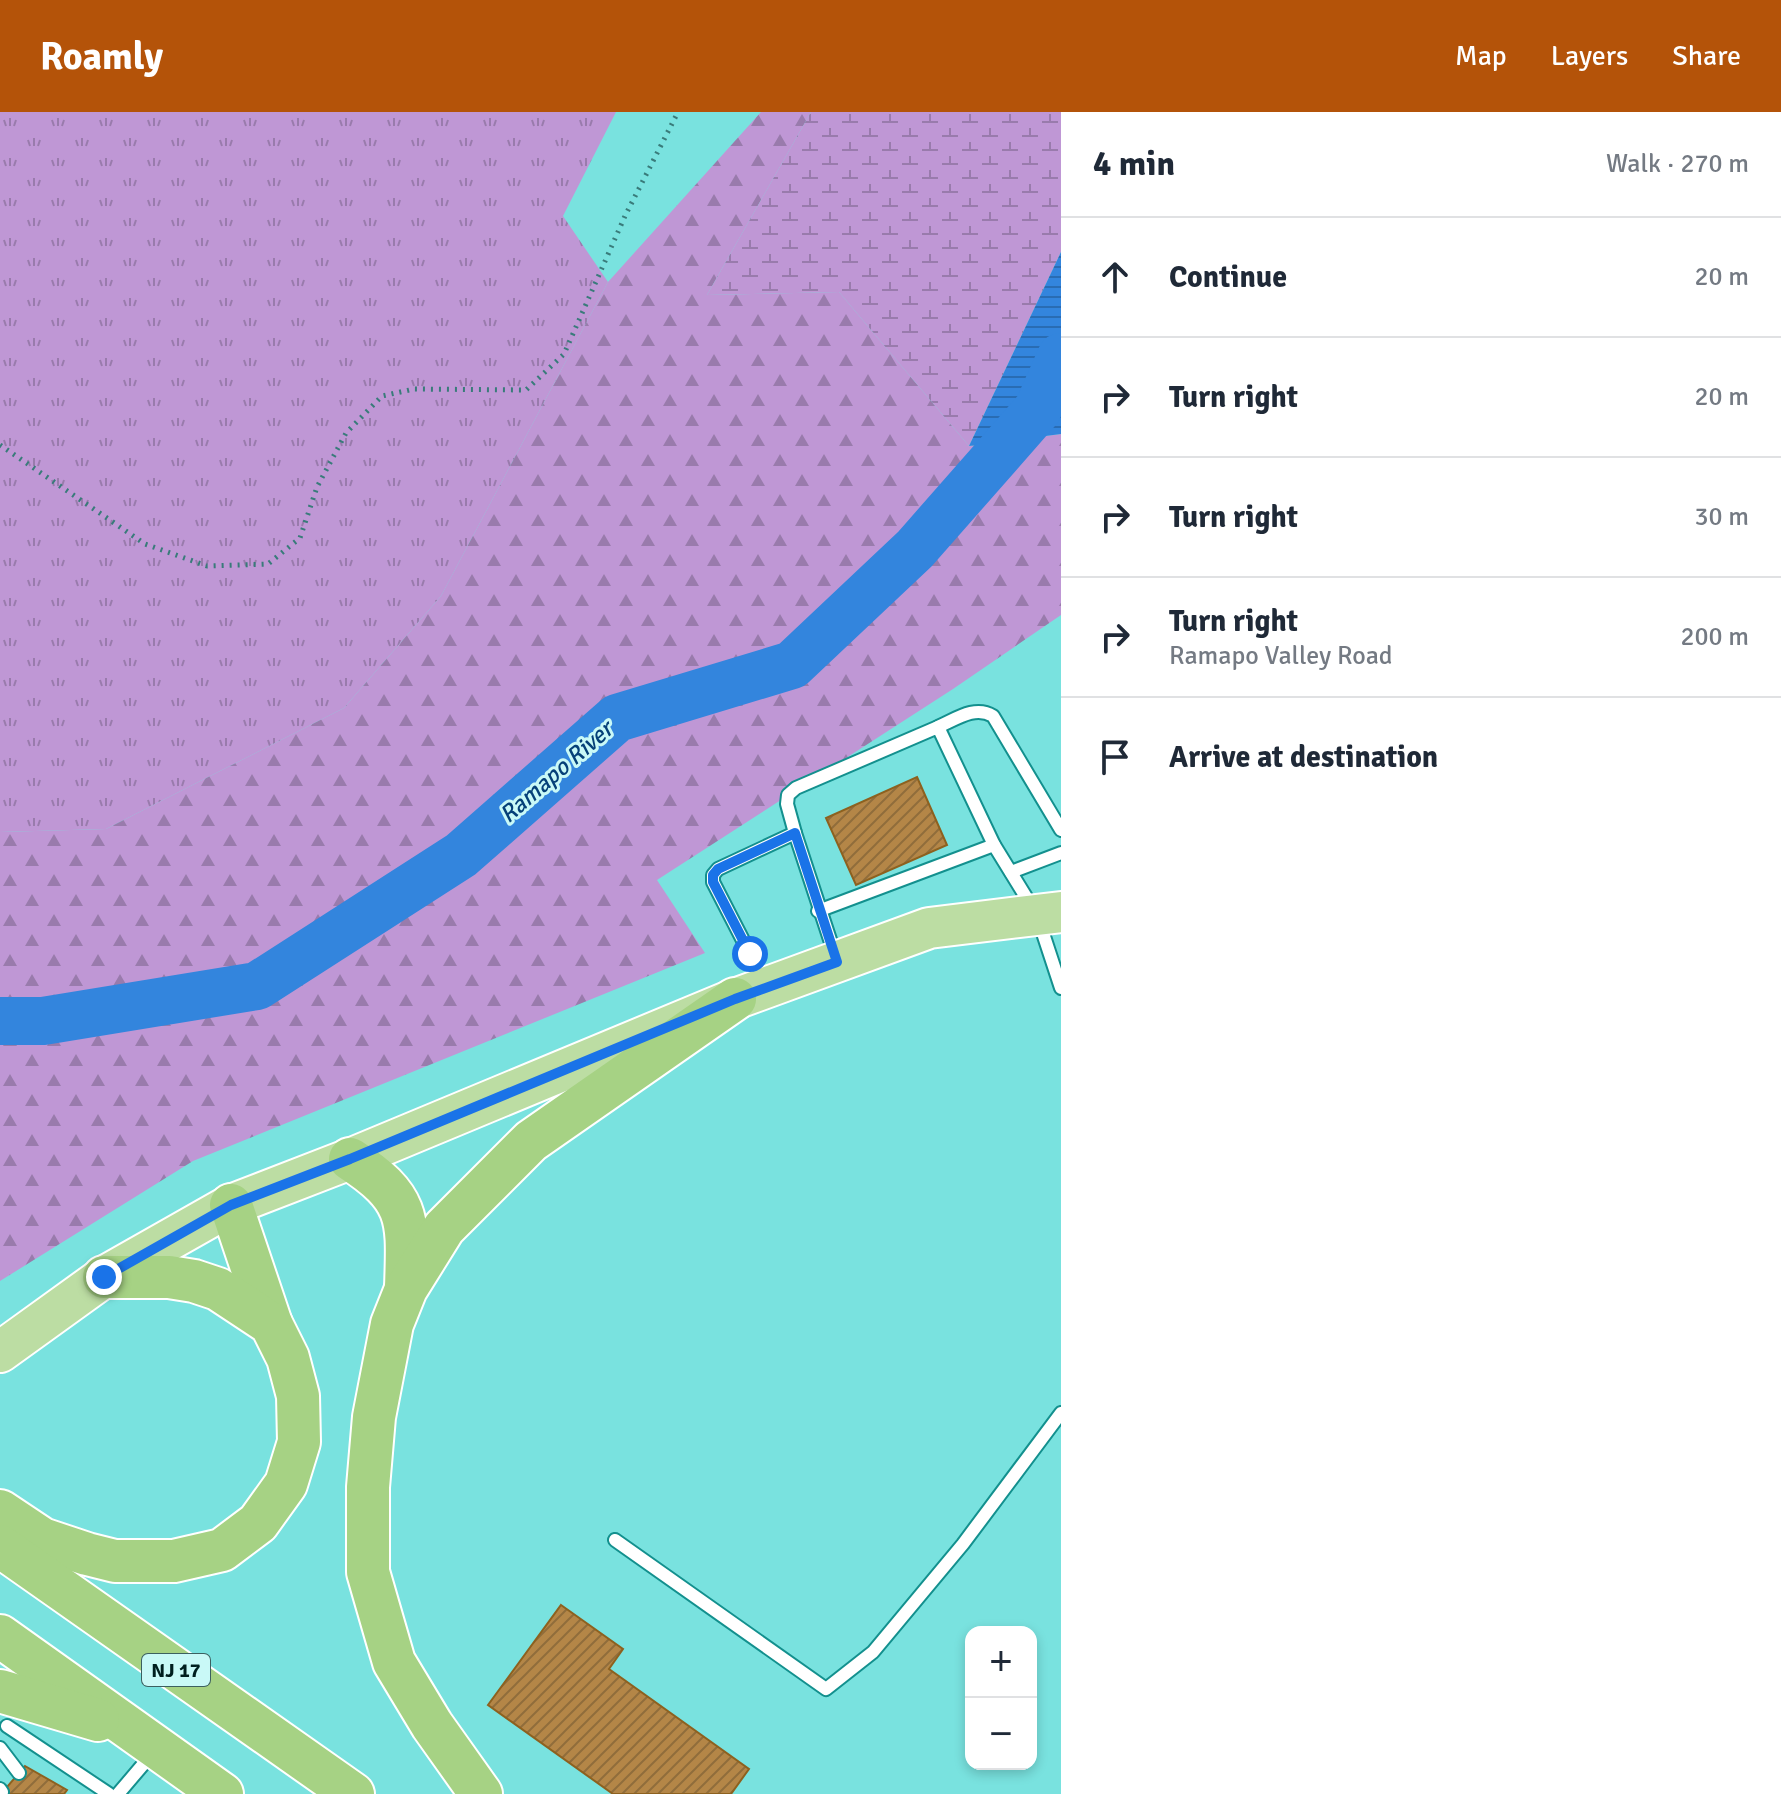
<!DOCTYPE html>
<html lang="en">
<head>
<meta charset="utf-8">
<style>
	:root { --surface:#fff; --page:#f6f6f7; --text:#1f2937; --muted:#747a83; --line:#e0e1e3; --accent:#b45309 }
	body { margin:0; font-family:Signika,sans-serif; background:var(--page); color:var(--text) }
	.controls { position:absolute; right:24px; bottom:24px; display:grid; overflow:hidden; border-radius:16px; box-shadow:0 4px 12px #0003 }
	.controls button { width:72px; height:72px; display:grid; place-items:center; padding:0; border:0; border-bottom:2px solid var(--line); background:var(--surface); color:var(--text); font:40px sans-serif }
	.stop { position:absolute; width:24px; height:24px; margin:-18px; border:6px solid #1a73e8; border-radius:50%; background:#fff }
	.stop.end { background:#1a73e8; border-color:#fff; box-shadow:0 2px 8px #0008 }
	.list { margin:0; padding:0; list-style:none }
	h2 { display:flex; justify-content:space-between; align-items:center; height:104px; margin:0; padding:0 32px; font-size:34px }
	h2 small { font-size:26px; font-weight:400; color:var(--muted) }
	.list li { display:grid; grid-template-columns:52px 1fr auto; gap:24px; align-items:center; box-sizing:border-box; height:120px; padding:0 32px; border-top:2px solid var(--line) }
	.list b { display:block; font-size:30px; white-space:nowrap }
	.list p { margin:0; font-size:26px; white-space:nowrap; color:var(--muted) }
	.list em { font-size:26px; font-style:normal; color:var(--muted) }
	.icon { flex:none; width:44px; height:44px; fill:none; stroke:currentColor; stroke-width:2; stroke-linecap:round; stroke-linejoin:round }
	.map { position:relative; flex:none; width:1061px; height:1682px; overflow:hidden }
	header { display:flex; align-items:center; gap:48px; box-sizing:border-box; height:112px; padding:0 40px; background:var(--accent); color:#fff }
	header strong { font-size:38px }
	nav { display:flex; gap:44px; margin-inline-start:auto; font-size:28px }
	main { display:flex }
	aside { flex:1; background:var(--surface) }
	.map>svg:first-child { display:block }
	.grass { fill:url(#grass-tufts) }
	.forest { fill:url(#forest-firs) }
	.wetland { fill:url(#wetland-marsh) }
	.water { fill:url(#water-rules) }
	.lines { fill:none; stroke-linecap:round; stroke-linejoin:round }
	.river { stroke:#3385dd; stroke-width:48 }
	.building { fill:url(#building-hatch); stroke:#8d611f; stroke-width:2 }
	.service-casing { stroke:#13908e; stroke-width:16 }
	.primary-casing { stroke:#fff; stroke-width:44 }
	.trunk-casing { stroke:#fff; stroke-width:46 }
	.path { stroke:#397b7a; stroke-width:5; stroke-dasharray:2 6; stroke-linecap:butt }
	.service { stroke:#fff; stroke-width:12 }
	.primary { stroke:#bcdda3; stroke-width:40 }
	.trunk { stroke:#a6d284; stroke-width:42 }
	.route { stroke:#1a73e8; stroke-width:10 }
	.labels { text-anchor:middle; stroke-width:6; stroke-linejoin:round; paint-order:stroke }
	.shield { fill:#c9f9f7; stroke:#3c6060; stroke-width:2 }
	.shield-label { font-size:20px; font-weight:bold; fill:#001f1f }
	.water-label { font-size:24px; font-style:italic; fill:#054078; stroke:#c9f9f7 }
</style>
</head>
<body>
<header>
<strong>Roamly</strong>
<nav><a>Map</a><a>Layers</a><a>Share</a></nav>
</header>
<main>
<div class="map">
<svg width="1061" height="1682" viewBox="0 0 1061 1682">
	<defs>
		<pattern id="grass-tufts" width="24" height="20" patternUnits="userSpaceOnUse" patternTransform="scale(2)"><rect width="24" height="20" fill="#bf97d5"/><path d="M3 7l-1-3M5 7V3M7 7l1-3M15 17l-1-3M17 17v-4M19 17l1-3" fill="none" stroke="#997bac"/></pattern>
		<pattern id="forest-firs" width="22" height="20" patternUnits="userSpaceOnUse" patternTransform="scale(2)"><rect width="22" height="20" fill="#bf97d5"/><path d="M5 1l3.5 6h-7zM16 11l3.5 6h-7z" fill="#997bac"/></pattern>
		<pattern id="wetland-marsh" width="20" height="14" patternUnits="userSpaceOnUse" patternTransform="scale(2)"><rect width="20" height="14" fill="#bf97d5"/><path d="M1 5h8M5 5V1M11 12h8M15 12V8" fill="none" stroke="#997bac"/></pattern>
		<pattern id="water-rules" width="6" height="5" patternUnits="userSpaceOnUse" patternTransform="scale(2)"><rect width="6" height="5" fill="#3385dd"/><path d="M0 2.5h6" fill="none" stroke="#296cb3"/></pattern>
		<pattern id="building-hatch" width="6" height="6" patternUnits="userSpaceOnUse" patternTransform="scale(2)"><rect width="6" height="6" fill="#b48647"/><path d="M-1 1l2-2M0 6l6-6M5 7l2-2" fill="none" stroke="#906d3b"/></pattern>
	</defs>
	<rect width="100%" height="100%" fill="#79e2df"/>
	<path class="grass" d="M0,0H616L563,104L608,170L441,484L344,596L106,717L0,720Z"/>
	<path class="forest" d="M761,0H811L707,183L839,180L969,334L1061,322V503L953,577L657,768L705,841L193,1049L0,1169V720L106,717L344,596L441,484L608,170Z"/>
	<path class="wetland" d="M811,0H1061V140L969,334L839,180L707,183Z"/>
	<path class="water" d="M1061,140V322L969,334Z"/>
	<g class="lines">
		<path class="river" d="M0,909H43L257,874L461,743L617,606L792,553L915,437L1038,297L1061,245"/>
	</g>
	<g class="building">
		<path d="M917,665L947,733L856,773L826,706Z"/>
		<path d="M561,1493L623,1537L609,1557L749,1657L731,1682H613L488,1593Z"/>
		<path d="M25,1654L67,1678L64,1682H1Z"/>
	</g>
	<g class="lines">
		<g class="service-casing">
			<g id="service">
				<path d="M938,615C956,607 975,593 993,604L1061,718"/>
				<path d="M1011,760L1061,741"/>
				<path d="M818,799L994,733"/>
				<path d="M750,842L713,770V763L718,757L795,721"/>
				<path d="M836,846L795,721L787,692L788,683L796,676L938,615L994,733L1037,803L1061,876"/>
				<path d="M615,1428L826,1577L873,1540L963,1432L1061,1301"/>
				<path d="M7,1614L109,1682"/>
				<path d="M0,1636L19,1661"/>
				<path d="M0,1677L2,1680"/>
				<path d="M118,1682L152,1642"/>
			</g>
		</g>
		<g class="primary-casing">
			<path id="primary" d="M0,1240L104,1165L231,1093L350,1047L735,887L929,816L1061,800"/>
		</g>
		<g class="trunk-casing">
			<g id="trunk">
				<path d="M350,1047C412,1087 408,1108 406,1176"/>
				<path d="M231,1093L271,1212"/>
				<path d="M0,1399L42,1427L87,1442L115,1449H174L222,1438L258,1411L286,1372L299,1330L298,1284L288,1246L271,1212L218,1177L194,1169L169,1165H104"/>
				<path d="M0,1434L353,1682"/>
				<path d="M0,1524L222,1682"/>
				<path d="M0,1579L98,1608"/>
				<path d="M481,1682L432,1613L394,1550L368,1460V1375L374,1305L392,1212L406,1177L444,1116L531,1029L735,887"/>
			</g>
		</g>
		<path class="path" d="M0,333L145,432L207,454L268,452L300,426L317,375L346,321L382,284L414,277L526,278L564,242L625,104L678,0"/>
		<use href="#service" class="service"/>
		<use href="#primary" class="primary"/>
		<use href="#trunk" class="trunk"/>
	</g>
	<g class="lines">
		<path class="route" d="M104,1165L231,1093L350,1047L735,887L837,850L795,721L718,757L713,763V770L750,842"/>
	</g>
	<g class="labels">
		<rect class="shield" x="142" y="1542" width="68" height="32" rx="6"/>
		<g class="shield-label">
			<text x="176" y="1565">NJ 17</text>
		</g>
		<g class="water-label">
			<text transform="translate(556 660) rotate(-41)" y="8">Ramapo River</text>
		</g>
	</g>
</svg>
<div class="controls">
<button>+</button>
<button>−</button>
</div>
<div class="stop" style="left:750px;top:842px"></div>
<div class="stop end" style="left:104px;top:1165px"></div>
</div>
<aside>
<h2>4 min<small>Walk · 270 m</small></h2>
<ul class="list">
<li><svg class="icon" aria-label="ahead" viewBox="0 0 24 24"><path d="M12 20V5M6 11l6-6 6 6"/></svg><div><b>Continue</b></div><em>20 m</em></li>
<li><svg class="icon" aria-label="right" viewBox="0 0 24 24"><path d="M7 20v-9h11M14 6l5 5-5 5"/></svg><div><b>Turn right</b></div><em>20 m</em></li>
<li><svg class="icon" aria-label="right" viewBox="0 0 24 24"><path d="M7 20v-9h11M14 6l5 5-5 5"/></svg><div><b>Turn right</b></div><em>30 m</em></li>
<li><svg class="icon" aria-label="right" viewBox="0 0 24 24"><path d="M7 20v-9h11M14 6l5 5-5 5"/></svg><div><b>Turn right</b><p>Ramapo Valley Road</p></div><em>200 m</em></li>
<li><svg class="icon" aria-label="arrive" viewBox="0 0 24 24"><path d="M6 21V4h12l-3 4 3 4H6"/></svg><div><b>Arrive at destination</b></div></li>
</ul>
</aside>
</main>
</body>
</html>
